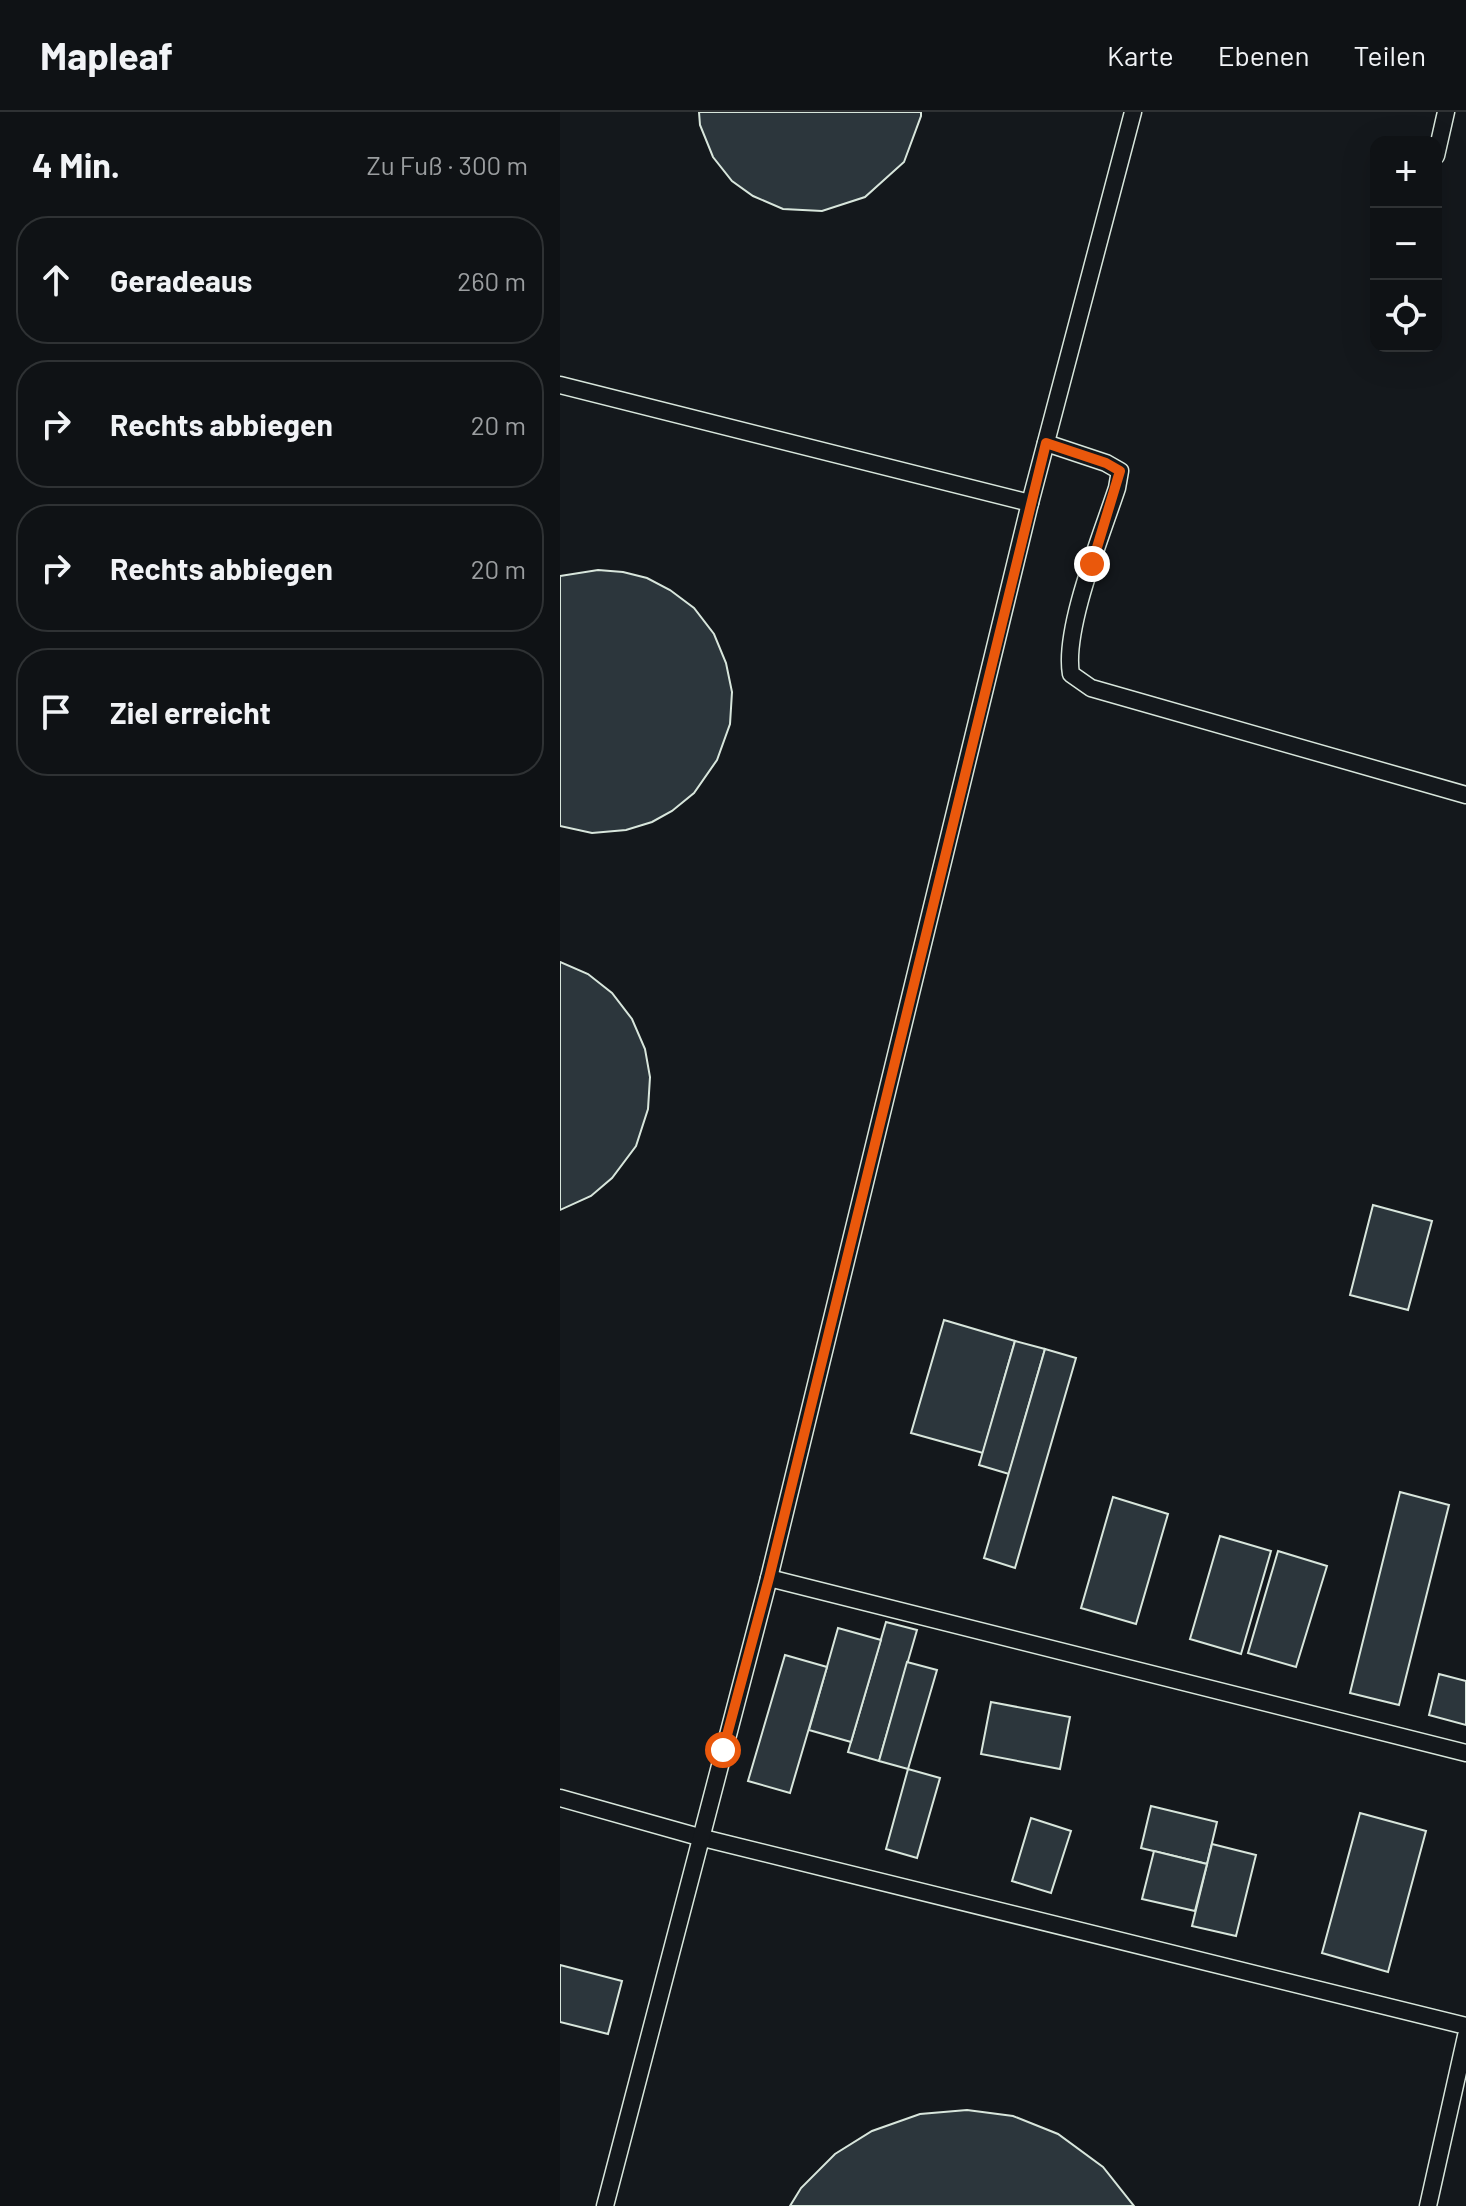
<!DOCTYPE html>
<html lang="de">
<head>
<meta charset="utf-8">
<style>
	:root { --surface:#0f1215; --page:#1d2022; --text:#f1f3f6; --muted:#9b9ea0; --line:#2f3234 }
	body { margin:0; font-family:Barlow,sans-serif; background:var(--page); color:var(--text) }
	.controls { position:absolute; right:24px; top:24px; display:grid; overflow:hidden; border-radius:16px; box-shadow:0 8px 32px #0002 }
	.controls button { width:72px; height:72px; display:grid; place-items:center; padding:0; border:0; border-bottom:2px solid var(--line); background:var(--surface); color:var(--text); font:40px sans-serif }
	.stop { position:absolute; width:24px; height:24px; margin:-18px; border:6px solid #ea580c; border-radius:50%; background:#fff }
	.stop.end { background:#ea580c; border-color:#fff; box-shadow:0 2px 8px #0008 }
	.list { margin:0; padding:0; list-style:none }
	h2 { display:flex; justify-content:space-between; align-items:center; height:104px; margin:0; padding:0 32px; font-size:34px }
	h2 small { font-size:26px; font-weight:400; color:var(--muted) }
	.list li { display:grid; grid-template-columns:52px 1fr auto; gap:24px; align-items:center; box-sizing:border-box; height:128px; margin:0 16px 16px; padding:0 16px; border:2px solid var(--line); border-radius:32px }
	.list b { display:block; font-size:30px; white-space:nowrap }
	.list em { font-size:26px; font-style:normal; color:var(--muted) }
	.icon { flex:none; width:44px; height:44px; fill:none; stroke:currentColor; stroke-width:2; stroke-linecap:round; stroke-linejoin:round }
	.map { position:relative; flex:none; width:906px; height:2094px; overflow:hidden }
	header { display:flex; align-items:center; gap:48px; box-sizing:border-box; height:112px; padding:0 40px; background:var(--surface); border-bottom:2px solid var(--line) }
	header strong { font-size:38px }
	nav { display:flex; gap:44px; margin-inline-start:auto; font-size:28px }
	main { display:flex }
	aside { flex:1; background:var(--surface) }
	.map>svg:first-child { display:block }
	.building { fill:#2c363c; stroke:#d8e6dc; stroke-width:2 }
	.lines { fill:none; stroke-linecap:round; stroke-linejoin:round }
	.lane-casing { stroke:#d8e6dc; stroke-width:19 }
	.lane { stroke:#14181c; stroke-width:16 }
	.route { stroke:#ea580c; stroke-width:10 }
</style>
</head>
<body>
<header>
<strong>Mapleaf</strong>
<nav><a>Karte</a><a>Ebenen</a><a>Teilen</a></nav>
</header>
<main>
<aside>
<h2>4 Min.<small>Zu Fuß · 300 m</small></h2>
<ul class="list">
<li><svg class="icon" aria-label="ahead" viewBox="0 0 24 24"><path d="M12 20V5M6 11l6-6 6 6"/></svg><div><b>Geradeaus</b></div><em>260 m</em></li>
<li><svg class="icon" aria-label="right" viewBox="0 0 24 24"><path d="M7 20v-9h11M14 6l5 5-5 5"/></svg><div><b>Rechts abbiegen</b></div><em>20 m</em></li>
<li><svg class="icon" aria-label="right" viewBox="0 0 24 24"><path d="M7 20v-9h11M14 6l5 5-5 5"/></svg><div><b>Rechts abbiegen</b></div><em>20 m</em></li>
<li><svg class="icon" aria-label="arrive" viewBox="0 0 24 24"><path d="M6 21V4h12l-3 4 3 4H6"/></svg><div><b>Ziel erreicht</b></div></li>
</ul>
</aside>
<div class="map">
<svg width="906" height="2094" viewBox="0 0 906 2094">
	<rect width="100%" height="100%" fill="#14181c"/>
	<g class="building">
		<path d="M139,0H361V4L344,50L305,85L262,99L223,97L193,84L172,69L153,45L140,13Z"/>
		<path d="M38,458L63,460L87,466L110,478L134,496L154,522L166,551L172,580L170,612L157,648L134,681L112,699L92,710L66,718L32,721L0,714V464Z"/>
		<path d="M0,850L28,862L52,881L72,907L85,937L90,965L88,997L76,1034L52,1066L31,1084L0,1098Z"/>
		<path d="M813,1093L872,1109L848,1198L790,1183Z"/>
		<path d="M384,1208L455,1229L423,1341L351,1321Z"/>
		<path d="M455,1229L485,1237L449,1362L419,1353Z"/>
		<path d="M485,1237L516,1246L455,1456L424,1446Z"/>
		<path d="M840,1380L889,1393L839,1593L790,1581Z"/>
		<path d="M553,1385L608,1402L576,1512L521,1496Z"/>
		<path d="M660,1424L711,1439L681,1542L630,1527Z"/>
		<path d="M718,1439L767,1454L736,1555L688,1541Z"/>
		<path d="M326,1510L357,1518L319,1649L288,1640Z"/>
		<path d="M278,1516L321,1528L291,1630L249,1618Z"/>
		<path d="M225,1543L267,1555L230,1681L188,1669Z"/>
		<path d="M347,1550L377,1558L348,1657L319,1649Z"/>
		<path d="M879,1562L906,1569V1613L869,1603Z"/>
		<path d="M431,1590L510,1605L500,1657L421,1642Z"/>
		<path d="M348,1657L380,1666L357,1746L326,1737Z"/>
		<path d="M591,1694L657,1710L647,1752L581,1736Z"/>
		<path d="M800,1701L866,1719L828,1860L762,1841Z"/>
		<path d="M471,1706L511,1719L491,1781L452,1769Z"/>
		<path d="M652,1732L696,1743L676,1824L632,1814Z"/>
		<path d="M594,1739L647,1752L635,1799L582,1787Z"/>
		<path d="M0,1853L62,1869L48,1922L0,1910Z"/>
		<path d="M407,1998L453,2004L498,2022L543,2055L574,2094H230L241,2076L275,2042L312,2019L360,2002Z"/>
	</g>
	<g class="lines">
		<g class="lane-casing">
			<g id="lane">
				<path d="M876,44L886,0"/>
				<path d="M0,273L470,391"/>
				<path d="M486,331L546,351L560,359L557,376C542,422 503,517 511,562L531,576L906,683"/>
				<path d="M209,1466L906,1641"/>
				<path d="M0,1686L139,1725L906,1914"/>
				<path d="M45,2094L209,1466L470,391L573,0"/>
				<path d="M868,2094L906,1924"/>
			</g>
		</g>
		<use href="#lane" class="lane"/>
	</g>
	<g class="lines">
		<path class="route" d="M163,1638L209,1466L486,331L546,351L560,359L532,452"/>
	</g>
</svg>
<div class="controls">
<button>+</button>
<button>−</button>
<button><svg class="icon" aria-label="locate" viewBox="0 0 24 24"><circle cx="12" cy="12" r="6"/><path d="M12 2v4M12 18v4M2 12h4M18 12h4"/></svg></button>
</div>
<div class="stop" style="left:163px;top:1638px"></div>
<div class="stop end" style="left:532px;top:452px"></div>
</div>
</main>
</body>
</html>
